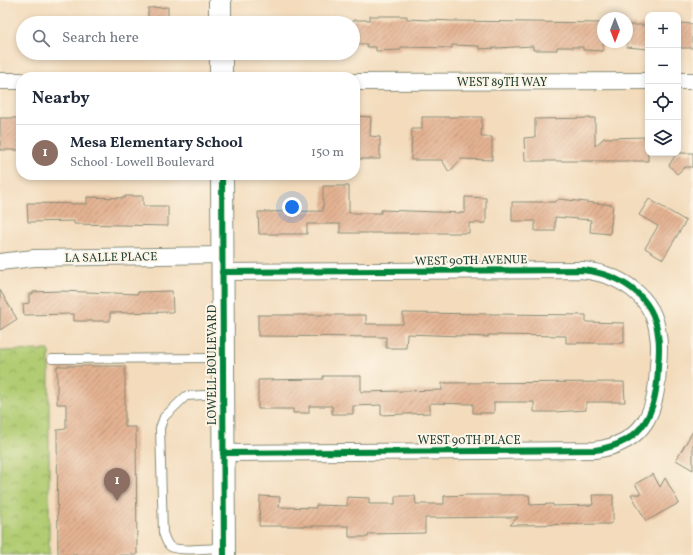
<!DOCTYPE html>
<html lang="en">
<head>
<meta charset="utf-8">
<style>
	:root { --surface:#fff; --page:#f2f2f3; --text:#1f2937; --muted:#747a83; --line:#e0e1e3; --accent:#ea580c }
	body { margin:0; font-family:Vollkorn,serif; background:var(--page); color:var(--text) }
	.controls { position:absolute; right:12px; top:12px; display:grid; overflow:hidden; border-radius:8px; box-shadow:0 2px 6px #0003 }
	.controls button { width:36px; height:36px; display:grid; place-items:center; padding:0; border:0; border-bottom:1px solid var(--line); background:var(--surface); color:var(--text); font:20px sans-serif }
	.compass { position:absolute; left:597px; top:12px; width:36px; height:36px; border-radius:50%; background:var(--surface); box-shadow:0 2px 6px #0003; rotate:180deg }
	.you { position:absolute; left:292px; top:207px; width:14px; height:14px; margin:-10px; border:3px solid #fff; border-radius:50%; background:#1a73e8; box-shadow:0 0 0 6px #1a73e833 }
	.badge { display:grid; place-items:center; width:26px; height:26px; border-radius:50%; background:var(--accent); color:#fff; font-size:13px; font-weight:700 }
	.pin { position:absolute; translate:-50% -33px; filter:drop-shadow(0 1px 2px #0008) }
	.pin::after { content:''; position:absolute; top:21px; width:14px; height:12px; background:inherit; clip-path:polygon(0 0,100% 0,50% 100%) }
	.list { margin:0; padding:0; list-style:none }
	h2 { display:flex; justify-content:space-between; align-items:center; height:52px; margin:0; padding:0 16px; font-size:17px }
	h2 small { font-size:13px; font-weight:400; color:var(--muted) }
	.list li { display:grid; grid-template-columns:26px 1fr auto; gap:12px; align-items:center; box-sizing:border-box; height:56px; padding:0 16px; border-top:1px solid var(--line) }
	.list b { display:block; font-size:15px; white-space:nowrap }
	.list p { margin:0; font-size:13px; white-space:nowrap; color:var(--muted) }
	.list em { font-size:13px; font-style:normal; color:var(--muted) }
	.icon { flex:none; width:22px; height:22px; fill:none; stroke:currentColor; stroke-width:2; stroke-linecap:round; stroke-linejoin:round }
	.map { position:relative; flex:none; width:693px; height:555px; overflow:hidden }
	.search { position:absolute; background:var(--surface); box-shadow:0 2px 6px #0003; left:16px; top:16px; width:344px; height:44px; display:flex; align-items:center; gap:10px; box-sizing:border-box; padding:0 14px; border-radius:22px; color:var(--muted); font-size:15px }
	.panel { position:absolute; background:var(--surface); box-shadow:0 2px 6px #0003; left:16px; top:72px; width:344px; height:108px; border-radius:16px }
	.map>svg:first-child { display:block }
	.park { fill:url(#park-crowns); stroke:#688453 }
	.building { fill:url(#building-hatch) }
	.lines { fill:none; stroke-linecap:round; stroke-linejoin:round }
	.lane-casing { stroke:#898c78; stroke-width:10 }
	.street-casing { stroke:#898c78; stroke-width:18 }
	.secondary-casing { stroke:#898c78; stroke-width:24 }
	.lane { stroke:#fff; stroke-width:8 }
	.street { stroke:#fff; stroke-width:16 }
	.secondary { stroke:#fff; stroke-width:22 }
	.cycleway-casing { stroke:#fcf5e5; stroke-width:8 }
	.cycleway { stroke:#00873e; stroke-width:6 }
	.labels { text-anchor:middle; stroke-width:4; stroke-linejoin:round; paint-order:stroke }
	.street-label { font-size:12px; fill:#1f3d34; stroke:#fcf5e5 }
</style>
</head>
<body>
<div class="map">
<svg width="693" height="555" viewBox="0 0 693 555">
	<defs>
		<pattern id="park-crowns" width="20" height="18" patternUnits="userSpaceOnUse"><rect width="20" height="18" fill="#b1cc72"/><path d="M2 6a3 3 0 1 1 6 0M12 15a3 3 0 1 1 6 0" fill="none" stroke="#8fa75e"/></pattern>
		<pattern id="building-hatch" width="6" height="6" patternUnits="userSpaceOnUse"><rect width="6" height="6" fill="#e4b292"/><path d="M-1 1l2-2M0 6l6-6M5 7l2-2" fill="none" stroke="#b89278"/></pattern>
	</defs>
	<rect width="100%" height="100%" fill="#fcf5e5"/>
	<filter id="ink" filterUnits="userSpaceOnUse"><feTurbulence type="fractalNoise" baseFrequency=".025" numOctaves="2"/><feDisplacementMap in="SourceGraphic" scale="8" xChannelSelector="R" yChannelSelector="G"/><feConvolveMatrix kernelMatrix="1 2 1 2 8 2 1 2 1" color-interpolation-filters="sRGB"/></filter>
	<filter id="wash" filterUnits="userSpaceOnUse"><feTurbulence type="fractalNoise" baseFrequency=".012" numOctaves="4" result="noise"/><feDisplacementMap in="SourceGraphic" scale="16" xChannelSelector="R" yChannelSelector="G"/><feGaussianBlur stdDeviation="0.9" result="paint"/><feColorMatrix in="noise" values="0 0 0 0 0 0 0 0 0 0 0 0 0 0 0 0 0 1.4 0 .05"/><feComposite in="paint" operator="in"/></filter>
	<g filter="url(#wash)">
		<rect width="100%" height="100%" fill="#f3dbbc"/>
		<path class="park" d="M49,350V555H0V351Z"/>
		<g id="blocks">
			<g class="building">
				<path d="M168,7V23H148V8Z"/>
				<path d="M370,16H407V19L452,21L603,23V51L583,50V47H557V50H533V46L479,49V46L452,45V48L401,47V50L376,51V47H367V44H353V20H370Z"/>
				<path d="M680,23L693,24V48H679Z"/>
				<path d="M627,25H648V49L627,47Z"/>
				<path d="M355,116L371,117L370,136L380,137V159H355Z"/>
				<path d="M422,117H482L481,137H492V160L461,159L449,172L442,160H411L412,129H422Z"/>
				<rect x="0" y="118" width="21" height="32"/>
				<path d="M595,118V146L604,138L648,137V161H525L524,138L535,137V119Z"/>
				<path d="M677,153H693V167H685L677,174L669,165Z"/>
				<path d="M323,186H349V213H381V210L465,213V197L486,198V223H469V233H340V224H307V234H259L258,212L323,211Z"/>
				<path d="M125,196H143V206H168V226L74,224V221L28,222L27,203L87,204V197L125,198Z"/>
				<path d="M559,199L613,205L610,234L590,232L591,220L555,217V231H535V221H512V202H555Z"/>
				<path d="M649,199L686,221L663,259L645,248L658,226L639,215Z"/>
				<path d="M0,290L17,319L0,330Z"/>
				<path d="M60,291L138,294V292L172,291L173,312L110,313V321H74V314L24,315L23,304L29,303V294H33V292Z"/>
				<path d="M403,313L586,315V322L624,323V343H566V336L488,335V337L407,334L406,348H386V337L258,336V315H366V324H403Z"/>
				<path d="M57,366H125V427H136L137,555H58L57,430L66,429V404H57Z"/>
				<path d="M323,376H361V392L442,390V383L624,382L625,402H586V410L554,412H534V402H494V413H473V404L430,403V413L405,414L381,415V405L353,406V414H332V406H309V413H293V409H258V380L323,379Z"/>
				<path d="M693,431V470L676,460Z"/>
				<path d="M653,474L660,487L665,478L679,503L646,521L631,494H641L635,484Z"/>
				<path d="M468,495H529L530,505L553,504V506L593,505L592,495H613V521L610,524L510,525L518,517L425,518V533L369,534L368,537H349V526H259L260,496L280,497L279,507L316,508V505L347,506V497L369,498V504H395V496H415L416,504H444V496Z"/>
			</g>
		</g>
	</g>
	<g filter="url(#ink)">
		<use href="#blocks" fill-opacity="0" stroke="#898c78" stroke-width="1"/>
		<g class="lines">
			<g class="lane-casing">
				<g id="lane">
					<path d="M52,359L222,358"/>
					<path d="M222,394L186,396L164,417L160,428L163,533C165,537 166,544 171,547C180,552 212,548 223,548"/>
				</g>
			</g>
			<g class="street-casing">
				<g id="street">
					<path d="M0,81H21"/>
					<path d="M678,81H693"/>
					<path d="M355,82L648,81"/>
					<path d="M0,262L34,258L222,255"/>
					<path d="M222,272L582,270C619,274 654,295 658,335C660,345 659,356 658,366C657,411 645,443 595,450L223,453"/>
				</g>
			</g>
			<g class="secondary-casing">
				<g id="secondary">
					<path d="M220,0V23"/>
					<path d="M221,53V77"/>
					<path d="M222,175L224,555"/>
				</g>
			</g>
			<use href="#lane" class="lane"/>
			<use href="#street" class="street"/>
			<use href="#secondary" class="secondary"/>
			<g class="cycleway-casing">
				<g id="cycleway">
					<path d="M222,175L224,555"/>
					<path d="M222,272L582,270C619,274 654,295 658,335C660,345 659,356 658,366C657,411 645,443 595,450L223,453"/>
				</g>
			</g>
			<use href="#cycleway" class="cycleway"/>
		</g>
	</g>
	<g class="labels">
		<g class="street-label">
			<text x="502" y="86">WEST 89TH WAY</text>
			<text transform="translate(111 257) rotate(-1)" y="4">LA SALLE PLACE</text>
			<text transform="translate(471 260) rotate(-1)" y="4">WEST 90TH AVENUE</text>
			<text transform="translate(212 365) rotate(-90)" y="4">LOWELL BOULEVARD</text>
			<text x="469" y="444">WEST 90TH PLACE</text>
		</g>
	</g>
</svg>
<div class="controls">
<button>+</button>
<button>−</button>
<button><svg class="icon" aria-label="locate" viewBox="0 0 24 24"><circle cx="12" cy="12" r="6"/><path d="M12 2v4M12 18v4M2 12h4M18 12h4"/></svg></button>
<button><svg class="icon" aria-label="layers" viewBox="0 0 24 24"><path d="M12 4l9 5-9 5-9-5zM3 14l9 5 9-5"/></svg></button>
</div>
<svg class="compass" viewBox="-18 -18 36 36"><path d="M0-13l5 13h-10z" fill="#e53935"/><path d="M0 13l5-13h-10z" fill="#747a83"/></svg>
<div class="you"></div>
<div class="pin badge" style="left:117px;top:501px;background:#8d6e63">1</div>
<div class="search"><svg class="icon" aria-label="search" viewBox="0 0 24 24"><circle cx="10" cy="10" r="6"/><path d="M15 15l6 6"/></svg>Search here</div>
<section class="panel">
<h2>Nearby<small></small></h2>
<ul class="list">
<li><span class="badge" style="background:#8d6e63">1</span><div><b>Mesa Elementary School</b><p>School · Lowell Boulevard</p></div><em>150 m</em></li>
</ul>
</section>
</div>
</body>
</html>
